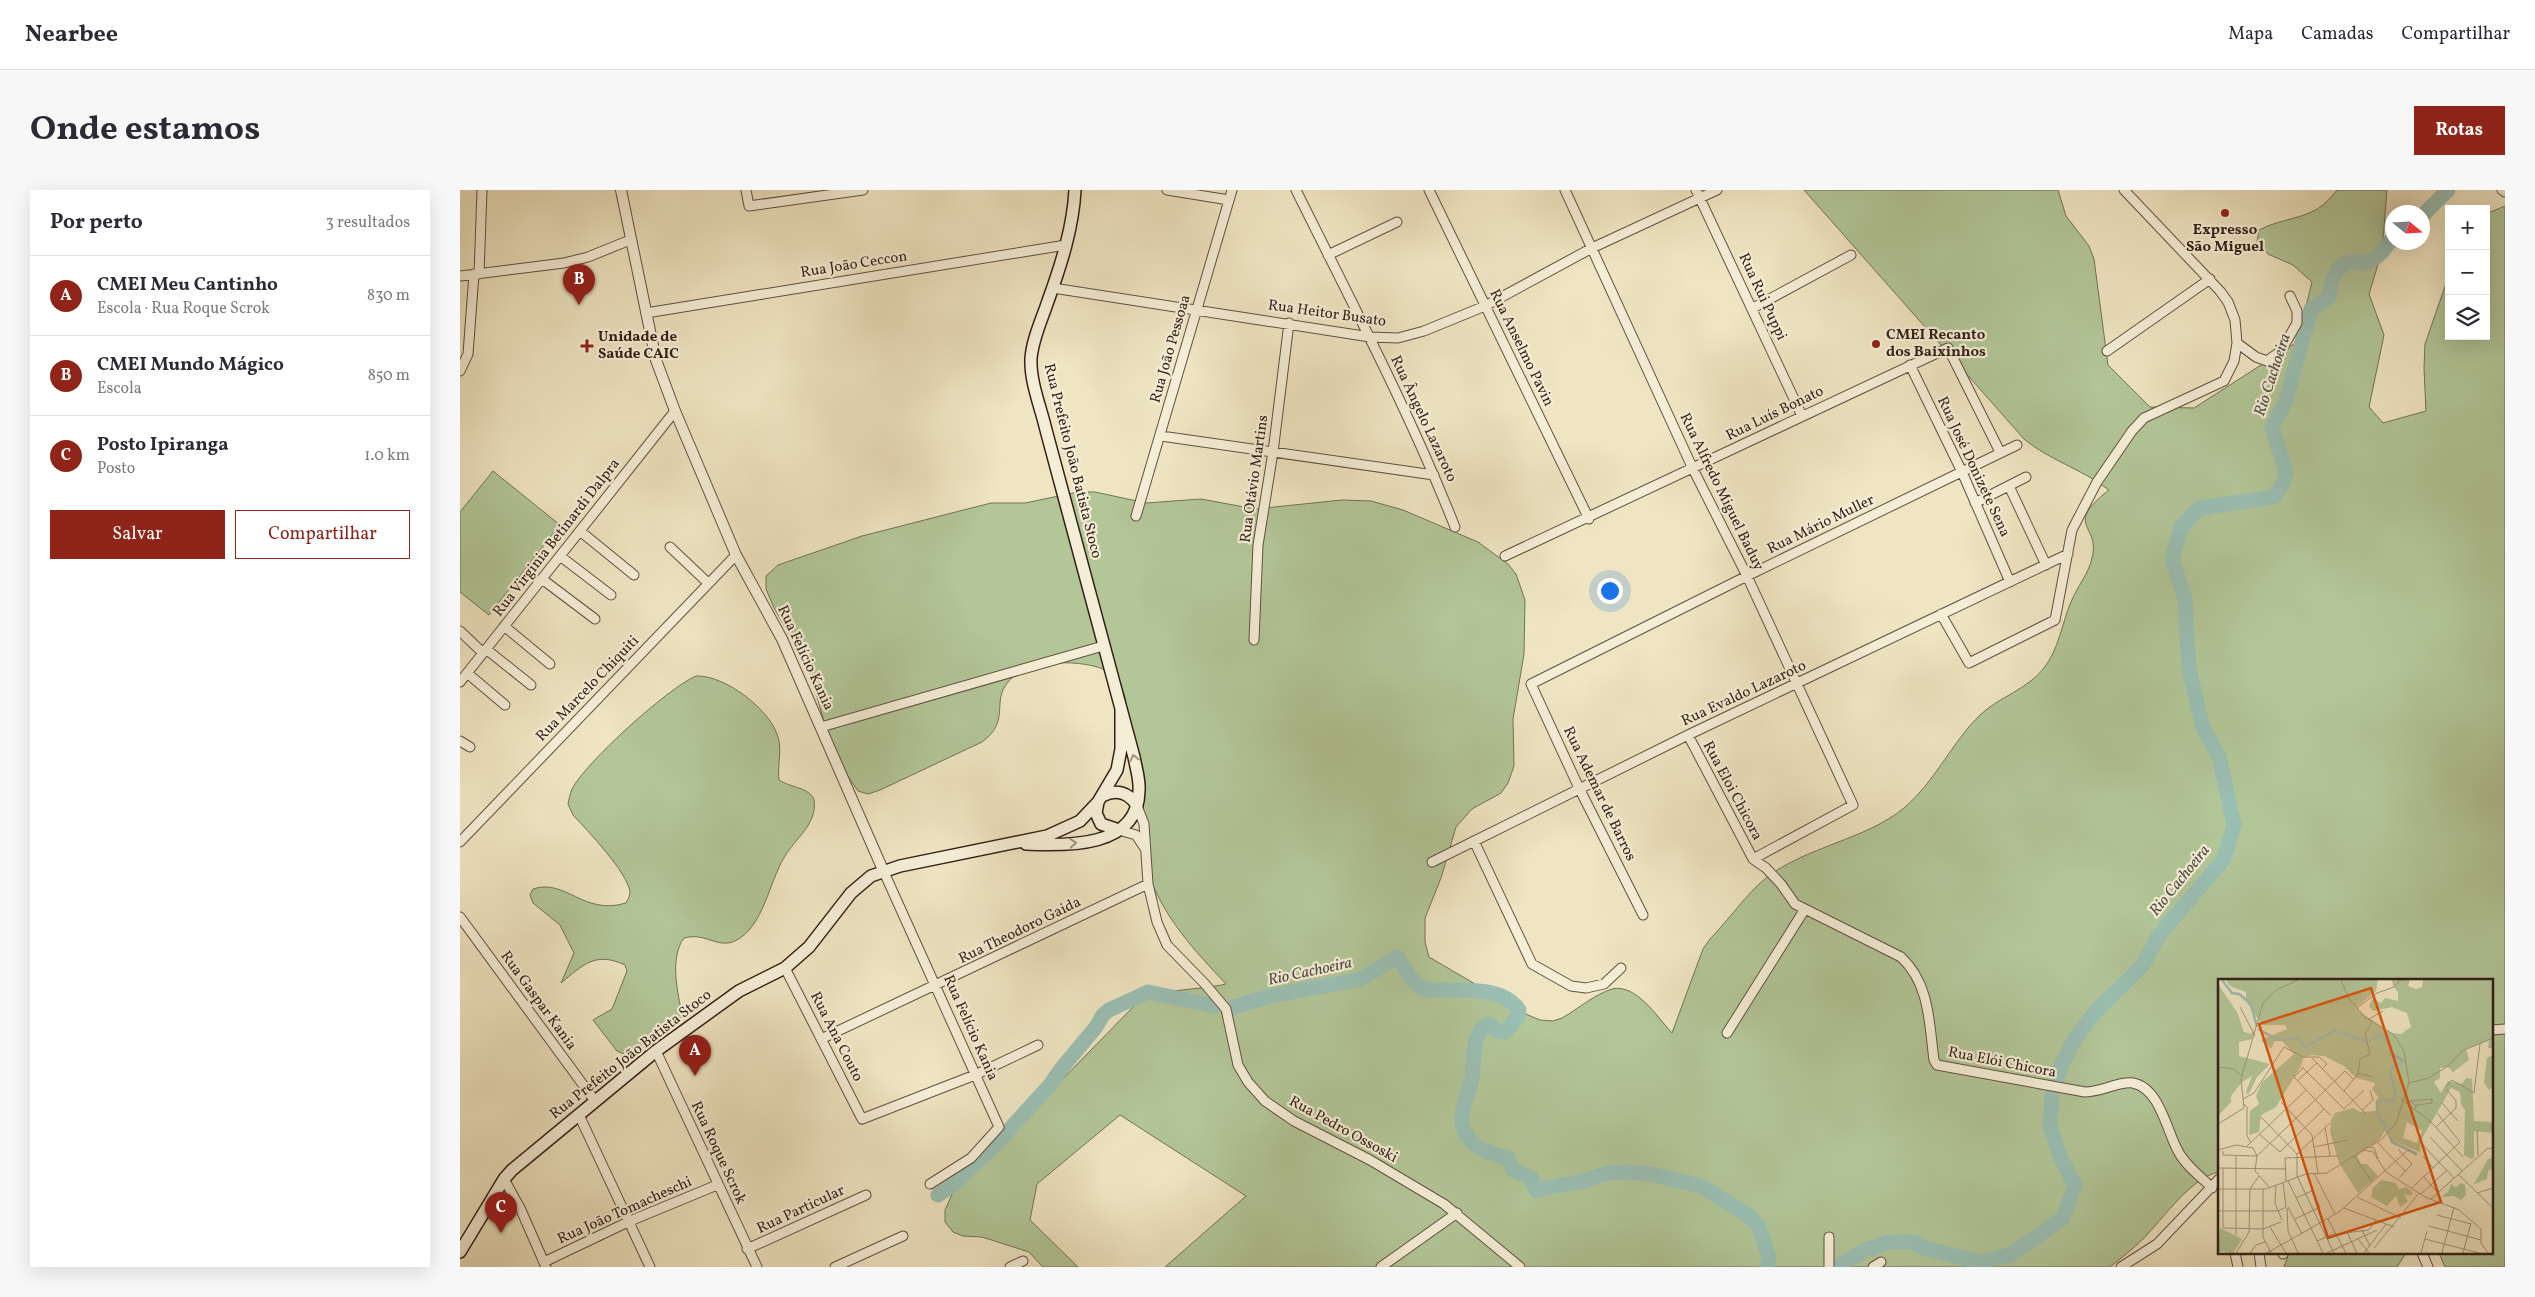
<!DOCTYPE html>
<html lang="pt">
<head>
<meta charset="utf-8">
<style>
	body { margin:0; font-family:Vollkorn,serif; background:#f7f7f7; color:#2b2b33 }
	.controls { position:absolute; right:15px; top:15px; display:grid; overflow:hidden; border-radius:0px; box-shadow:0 5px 20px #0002 }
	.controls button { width:45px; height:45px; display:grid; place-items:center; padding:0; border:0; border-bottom:1px solid #e1e1e2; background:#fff; color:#2b2b33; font:25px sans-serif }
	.compass { position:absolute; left:1925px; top:15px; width:45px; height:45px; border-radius:50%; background:#fff; box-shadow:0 5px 20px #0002; rotate:108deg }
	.you { position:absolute; left:1149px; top:400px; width:18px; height:18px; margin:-12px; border:4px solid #fff; border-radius:50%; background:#1a73e8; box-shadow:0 0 0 8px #1a73e833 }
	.badge { display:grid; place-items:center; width:32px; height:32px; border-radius:50%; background:#8f2418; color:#fff; font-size:16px; font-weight:700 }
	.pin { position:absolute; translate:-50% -41px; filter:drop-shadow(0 1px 2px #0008) }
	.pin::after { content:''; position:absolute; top:26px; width:18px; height:15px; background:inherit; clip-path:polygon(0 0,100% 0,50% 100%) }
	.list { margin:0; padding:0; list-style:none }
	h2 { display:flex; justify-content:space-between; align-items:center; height:65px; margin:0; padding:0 20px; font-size:21px }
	h2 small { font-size:16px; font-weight:400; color:#7c7c81 }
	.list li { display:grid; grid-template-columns:32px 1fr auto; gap:15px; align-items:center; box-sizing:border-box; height:80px; padding:0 20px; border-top:1px solid #e1e1e2 }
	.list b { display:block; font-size:19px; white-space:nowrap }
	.list p { margin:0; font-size:16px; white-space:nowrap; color:#7c7c81 }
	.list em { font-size:16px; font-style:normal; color:#7c7c81 }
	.actions { display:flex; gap:10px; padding:15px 20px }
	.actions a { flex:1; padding:11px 0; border:1px solid #8f2418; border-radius:0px; text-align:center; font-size:18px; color:#8f2418 }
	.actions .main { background:#8f2418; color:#fff }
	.icon { flex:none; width:28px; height:28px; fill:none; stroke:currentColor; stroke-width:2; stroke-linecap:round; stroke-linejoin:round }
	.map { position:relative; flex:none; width:2045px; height:1077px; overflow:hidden; border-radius:0px }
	header { display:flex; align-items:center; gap:30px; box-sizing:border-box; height:70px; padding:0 25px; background:#fff; border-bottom:1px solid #e1e1e2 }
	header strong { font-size:24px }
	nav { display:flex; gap:28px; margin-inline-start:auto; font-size:18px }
	.intro { display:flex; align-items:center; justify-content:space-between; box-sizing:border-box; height:120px; padding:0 30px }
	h1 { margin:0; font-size:35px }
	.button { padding:12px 22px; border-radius:0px; background:#8f2418; color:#fff; font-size:18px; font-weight:700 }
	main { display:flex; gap:30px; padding:0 30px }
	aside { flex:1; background:#fff; border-radius:0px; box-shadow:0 5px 20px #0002 }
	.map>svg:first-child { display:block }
	.green { fill:#b2c698; stroke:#727257 }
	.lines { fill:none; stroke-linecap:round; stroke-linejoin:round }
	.river { stroke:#9abfb3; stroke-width:15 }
	.minor-casing { stroke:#615041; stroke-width:11 }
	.tertiary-casing { stroke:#615041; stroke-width:12 }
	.secondary-casing { stroke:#321f16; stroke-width:14 }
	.minor { stroke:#f5eed7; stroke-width:9 }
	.tertiary { stroke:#f5eed7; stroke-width:10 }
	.secondary { stroke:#f5eed7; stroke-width:11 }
	.oneway { stroke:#9d9180 }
	.poi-dot { fill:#8f2418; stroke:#f5eed7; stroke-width:2 }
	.labels { text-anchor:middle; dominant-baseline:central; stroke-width:4.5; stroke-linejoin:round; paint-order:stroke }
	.poi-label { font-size:15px; font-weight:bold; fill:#321f16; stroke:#f5eed7; text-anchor:start }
	.street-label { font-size:15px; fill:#321f16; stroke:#f5eed7 }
	.water-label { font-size:16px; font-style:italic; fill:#514f45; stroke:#f5eed7 }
	.inset-river { fill:none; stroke:#9abfb3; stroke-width:2.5 }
	.inset-road { fill:none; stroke:#a3967d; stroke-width:1 }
	.view { fill:#df560c; fill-opacity:0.15; stroke:#df560c; stroke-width:2.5 }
	.inset-edge { fill:none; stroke:#321f16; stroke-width:2.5 }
</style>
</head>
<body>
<header>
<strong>Nearbee</strong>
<nav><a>Mapa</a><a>Camadas</a><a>Compartilhar</a></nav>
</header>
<div class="intro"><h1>Onde estamos</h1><a class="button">Rotas</a></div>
<main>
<aside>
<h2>Por perto<small>3 resultados</small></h2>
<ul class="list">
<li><span class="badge">A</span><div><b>CMEI Meu Cantinho</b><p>Escola · Rua Roque Scrok</p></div><em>830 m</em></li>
<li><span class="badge">B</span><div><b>CMEI Mundo Mágico</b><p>Escola</p></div><em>850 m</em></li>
<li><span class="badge">C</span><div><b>Posto Ipiranga</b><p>Posto</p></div><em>1.0 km</em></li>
</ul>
<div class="actions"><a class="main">Salvar</a><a>Compartilhar</a></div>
</aside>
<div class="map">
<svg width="2045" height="1077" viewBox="0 0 2045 1077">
	<rect width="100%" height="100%" fill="#efe5c2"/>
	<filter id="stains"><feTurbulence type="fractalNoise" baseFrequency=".004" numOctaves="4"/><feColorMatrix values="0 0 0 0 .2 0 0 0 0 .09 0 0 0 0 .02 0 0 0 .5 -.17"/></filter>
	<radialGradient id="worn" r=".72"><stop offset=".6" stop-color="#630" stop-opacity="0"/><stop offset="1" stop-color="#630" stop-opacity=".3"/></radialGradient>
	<path class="green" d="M1344,0H1598L1606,26L1629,56L1634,69L1648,175L1690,217L1734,218L1837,152L1852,92L1833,75L1808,64L1797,52L1799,40C1819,29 1846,29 1863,15C1868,11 1873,5 1877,0H1927L1922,61L1909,104L1924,145L1909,217L1923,233L1966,221L1964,178L1965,154L1989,85V146H2026V24L2045,16V1077H1985L1979,1063H2031V791H1759V982C1731,987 1703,1029 1683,1049C1673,1059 1661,1068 1650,1077H705L786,1006L660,925L577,994L570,1030L618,1077H583L569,1062L522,1047L503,1046L493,1042L485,1032V1020L494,1000L676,814C703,797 736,801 766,794C734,760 704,728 688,683L665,507C662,498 658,487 649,482C625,468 566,469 548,492C531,512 551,531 522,552L420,600L408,604L398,601L387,585L365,535L348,476L314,418L306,399V386L318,375L402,346L531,313H565L618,302H635L686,313L741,309L795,319L882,310L911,311L943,320L1018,352L1048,374L1056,384L1065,410L1064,464L1053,529L1054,576L1048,593L1041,603L1012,619L996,637L981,688L965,728V752L969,767L1068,825L1080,830L1093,831L1102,828C1118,819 1135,804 1152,799C1176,793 1198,828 1212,843L1243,759L1250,749C1268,731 1287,703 1306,688C1345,657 1405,650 1444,618C1475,592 1492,552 1520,525C1539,507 1568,499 1584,478C1599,459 1602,433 1611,412C1617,397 1629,383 1632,368C1641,334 1602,337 1649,300C1622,279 1589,270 1564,249Z
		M33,281L100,335L29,425L0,402V322Z
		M236,486C264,485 307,517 317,544C323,558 317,575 319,590C329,597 351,598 354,610C358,633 335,649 325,666C309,691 304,737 275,751C257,759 246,742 224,748C210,767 217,798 221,820L226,824L218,830L207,844L187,854L176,864L168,866L157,861L133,830L152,819L167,781L165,775C135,761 123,775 101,793L114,763L100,735L73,713L70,705L73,699C106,688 123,726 166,713C168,709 170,706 170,702C168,683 127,640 113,625L108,614C109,609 110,604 112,599C126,572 208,498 236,486Z
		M1829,1063H1946L1937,1077H1824Z"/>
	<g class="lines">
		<path class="river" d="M1962,26L1988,0
			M773,817L811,806L901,789L937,767C948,780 950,795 968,800C994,801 1042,794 1059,820L1058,827L1045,842L1038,841L1028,834C1010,845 1015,870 1012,888C1009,906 995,926 1006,944C1016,961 1030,963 1048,968L1053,980L1071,988L1076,1000L1123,991L1148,983L1167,982L1190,984L1241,996L1288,1025L1298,1035L1309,1067L1307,1077
			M1596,892L1602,874L1616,847L1637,820L1683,775L1699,745L1764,669L1774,635L1759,566L1743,538L1729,479L1725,409L1712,369L1721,337L1739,318L1814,307L1823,293L1826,282L1812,238L1826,210L1851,119L1869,107C1870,95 1875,74 1890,72C1897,71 1903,75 1910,71C1919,67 1926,57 1932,49
			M478,1005L494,994L538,952L589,896L601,879L636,837L643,825L649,820L688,802L755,816
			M1380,1077L1382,1073L1408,1059L1430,1052H1454L1464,1058L1519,1072L1550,1065L1603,1028L1615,995L1600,967L1590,936L1592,906"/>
		<defs>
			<path id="minor" d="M286,0L289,16L403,0
				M707,0L769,10
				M836,0C891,111 949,221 995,337
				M969,0L1129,329
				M1105,0L1233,279L1287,386L1393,615L1293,669
				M1236,0L1342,226
				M2042,0L2045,2
				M868,65L937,32
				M19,84L22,0
				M0,86L104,73L128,67L170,50
				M593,98L910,147L938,148L964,141L1025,116L1132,58L1257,0
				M1293,118L1391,65
				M186,123L606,55
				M1777,153L1796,167L1807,171L1821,161L1837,133V121L1830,106
				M1647,161L1750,89
				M1450,175L1502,282L1550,392
				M0,181L8,164L14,84
				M701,246L974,285
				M1549,296L1586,375
				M1515,313L1566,287
				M676,326L772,0
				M120,341L174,385
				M210,357L248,393
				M100,366L151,405
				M1045,366L1488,158L1540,262
				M82,389L135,429
				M1481,424L1509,473L1595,430L1612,340L1637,292L1672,241L1684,228L1764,191L1774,171L1777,153L1775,130L1768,112L1760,101L1664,0
				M44,436L90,474
				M0,441L23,463
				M794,450L798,355L813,262L829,133
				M26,459L71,495
				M7,483L45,515
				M0,492L215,221
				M361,537L643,456
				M1228,545L1293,669L1306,678L1321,694L1335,714L1441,767C1470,794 1469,833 1474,870L1477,875L1625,902C1643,902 1658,891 1673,893C1700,898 1707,942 1718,961C1725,975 1740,986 1752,998
				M0,551L10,557
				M677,616L684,634L688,694L697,732L707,755L745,794L766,819L778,875L788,892L805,911L834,931L910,970L984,1014L1060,1077
				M659,640L676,645L684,657
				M1014,651L1072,774L1111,796L1126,798L1144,794L1161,778
				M0,652L276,365
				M972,672L1228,545L1608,364
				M423,680L539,937L511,968L470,994
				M1183,725L1119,598L1071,494L1287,386L1557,255
				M0,727L135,911
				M325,778L402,929L515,885L578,855
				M2031,840L2045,839
				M1267,843L1345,719
				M361,849L688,694
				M196,861L297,1077
				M119,925L190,1077
				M44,989L61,1020L86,1077
				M287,1059L406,1005
				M1775,1063L1778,1077
				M1799,1063L1801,1077
				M1823,1063V1064
				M1962,1063L1968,1077
				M84,1072L170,1031L257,995
				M375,1077L443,1046
				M550,1077L563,1071
				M921,1077L997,1023
				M1369,1077V1047
				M1413,1077L1421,1072
				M1661,1077L1697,1054L1759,989"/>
			<path id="tertiary" d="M161,0L196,170L215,221L276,365L322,449L423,680"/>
			<path id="secondary" d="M642,606C656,599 669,602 677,616
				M638,612L636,623L641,634L659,640
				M566,654C607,656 678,658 679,601C680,590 676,578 674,567L586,240C581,218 570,192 571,169C572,150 582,129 588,111C601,75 613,38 615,0
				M0,1062L44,989L52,980L196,861L279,801L325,778L349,757L391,703L411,686L440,676L587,646L620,631L638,612L657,580L661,559V520"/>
		</defs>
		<use href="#minor" class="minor-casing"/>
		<use href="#tertiary" class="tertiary-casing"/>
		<use href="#secondary" class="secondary-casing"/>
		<use href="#minor" class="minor"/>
		<use href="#tertiary" class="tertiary"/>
		<use href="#secondary" class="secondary"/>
	</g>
	<defs><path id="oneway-chevron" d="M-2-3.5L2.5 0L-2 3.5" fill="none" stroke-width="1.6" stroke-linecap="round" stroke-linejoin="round" transform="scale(1.25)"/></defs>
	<g class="oneway">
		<use href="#oneway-chevron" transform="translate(674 568) rotate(-102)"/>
		<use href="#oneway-chevron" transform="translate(613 653) rotate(-4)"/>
	</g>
	<g class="poi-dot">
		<circle cx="1765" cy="23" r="5"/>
		<circle cx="1416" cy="154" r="5"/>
		<path d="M124.5 148.5h5v5h5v5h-5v5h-5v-5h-5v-5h5z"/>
	</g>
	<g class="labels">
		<g class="poi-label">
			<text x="1765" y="40" text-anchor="middle">Expresso<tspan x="1765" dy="17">São Miguel</tspan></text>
			<text x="1426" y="145">CMEI Recanto<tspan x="1426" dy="17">dos Baixinhos</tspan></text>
			<text x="138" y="147">Unidade de<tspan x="138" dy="17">Saúde CAIC</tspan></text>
		</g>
		<g class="street-label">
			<text transform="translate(394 75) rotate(-9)">Rua João Ceccon</text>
			<text transform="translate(1302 107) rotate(65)">Rua Rui Puppi</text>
			<text transform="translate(867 124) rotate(8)">Rua Heitor Busato</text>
			<text transform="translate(1061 158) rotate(64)">Rua Anselmo Pavin</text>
			<text transform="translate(711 159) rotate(-74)">Rua João Pessoaa</text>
			<text transform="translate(1315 224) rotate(-26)">Rua Luís Bonato</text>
			<text transform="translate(963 229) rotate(65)">Rua Ângelo Lazaroto</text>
			<text transform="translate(612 271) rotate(76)">Rua Prefeito João Batista Stoco</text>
			<text transform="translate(1513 277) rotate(65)">Rua José Donizete Sena</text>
			<text transform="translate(795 289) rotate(-82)">Rua Otávio Martins</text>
			<text transform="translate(1261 302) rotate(64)">Rua Alfredo Miguel Baduy</text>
			<text transform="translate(1361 335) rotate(-26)">Rua Mário Muller</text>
			<text transform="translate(97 348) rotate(-52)">Rua Virginia Betinardi Dalpra</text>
			<text transform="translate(345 468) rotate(65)">Rua Felício Kania</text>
			<text transform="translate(128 499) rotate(-46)">Rua Marcelo Chiquiti</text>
			<text transform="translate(1284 504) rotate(-25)">Rua Evaldo Lazaroto</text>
			<text transform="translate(1272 601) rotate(62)">Rua Eloi Chicora</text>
			<text transform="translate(1139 604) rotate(64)">Rua Ademar de Barros</text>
			<text transform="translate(560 741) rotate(-26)">Rua Theodoro Gaida</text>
			<text transform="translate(78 811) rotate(54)">Rua Gaspar Kania</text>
			<text transform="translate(510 838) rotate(66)">Rua Felício Kania</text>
			<text transform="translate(376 847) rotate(63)">Rua Ana Couto</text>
			<text transform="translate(171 865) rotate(-38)">Rua Prefeito João Batista Stoco</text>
			<text transform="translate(1542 873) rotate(11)">Rua Elói Chicora</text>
			<text transform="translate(883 940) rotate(29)">Rua Pedro Ossoski</text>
			<text transform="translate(258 963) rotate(65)">Rua Roque Scrok</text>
			<text transform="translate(341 1020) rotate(-25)">Rua Particular</text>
			<text transform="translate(165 1021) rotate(-24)">Rua João Tomacheschi</text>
		</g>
		<g class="water-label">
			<text transform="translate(1813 185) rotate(-72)">Rio Cachoeira</text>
			<text transform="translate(1720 691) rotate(-51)">Rio Cachoeira</text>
			<text transform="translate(850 782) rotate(-12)">Rio Cachoeira</text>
		</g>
	</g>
	<g transform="translate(1758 789)">
		<rect width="275" height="275" fill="#efe5c2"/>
		<path d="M8,1H160L158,12L140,27L141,32L173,54L183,55L193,48L189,34L174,28L155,32L151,27L155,19L163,24L167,19L180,22V13L175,7L174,1H192L190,7L198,10L204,8L205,1H275V69H270L271,61L248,70L251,81L235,93L230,88L222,89V99L216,103L223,114L230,102L244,105L248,99L254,100L256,142L275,143V154L256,152V178L254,180L246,176L247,131L243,125L242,113L233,109L202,163V173L173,161L167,152L161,161L139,177L143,185H149L160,197L140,214L121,184L112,153L113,141L117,134L135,129L143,133L158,132L160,118L154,110L157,104L138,99L126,87L106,77L93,76L85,79L83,87L58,128L43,136L41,153L31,156L32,132L41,125L38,117L44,103L76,75L64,62H57L53,70L43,61L69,50L67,46H44L28,22V13L12,7ZM189,143L204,152L199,164L185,159ZM0,5L19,33L26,53L33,55L36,49L34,60L21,63V77L52,85L39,98L30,116L28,113L34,97L24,103L13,117V123L0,137ZM275,76V108L271,111L266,104L269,79ZM275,179V189L270,192L269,200L256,205L270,180ZM163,201L178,204L181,210L188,208L195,213L193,217L186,215L190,222L182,228L178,217L169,227L153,218L155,209ZM243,204L247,206L248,216L243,221L236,217L223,218L230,213L233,205L238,208ZM2,249L24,260L15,274L0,272Z" fill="#b2c698" fill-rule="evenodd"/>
		<path class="inset-river" d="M4,1L14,14L21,15L33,25L39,48M40,50L60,61L81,59L87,68L116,52L149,62M151,62L163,56L171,64L173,76L183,80V85L174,88L172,95L178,113L176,121L159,122V135L169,150M170,153L174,163L199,175"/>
		<path class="inset-road" d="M123,1L131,20L148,39L175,55L186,72L191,104L178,144L163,161L152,167M22,28L37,57M140,28L159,14L176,8L183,1M151,40L165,32M174,74L187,83M94,79L148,135M0,88L15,90L24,97M84,88L126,130L146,111M85,89L76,98L113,137M140,94L155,98M79,102L99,84M191,104L211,99L230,87L244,72L275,59M228,108L234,101L256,114M126,112L140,95L142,80L152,75L147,54L155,42M256,114L262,65M25,120L36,114L66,68L85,78H101L109,85L104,90M183,120L213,143L245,178M63,123L94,156L100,194M224,124L240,142M26,125L29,128V157L33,164M196,130L199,126L214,124V120L192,122L198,127M144,131L155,121L152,111M43,138L79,175V197L116,274M0,145L26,129L23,100L45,24L58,11L80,1M107,148L112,177M218,148L238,129V122L228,110M259,151L260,176M41,155L62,173L106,130M212,158L244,192M160,164L187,192M203,164L236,199M29,167L88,111M96,168L130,161M180,170L194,185L181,199M0,171L18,166L35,169L39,177L37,192L52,209M146,171L155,173L168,193L207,218L241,231L263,250V264L270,274M5,172V176L39,177M79,175L112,144M18,177V256M39,177L127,92L136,101M136,177L154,203M205,177L215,189M0,189L68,190M5,189V249L45,250L63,243M96,194L117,235M240,195L275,229M206,198L220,214M68,202L67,179L121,177M70,202L105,274M65,204L68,228M58,207L57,224L64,241M194,209L242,163L219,134M0,210H48L88,195L109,194L150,168L156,169L160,180M45,210V258L53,274M259,214L275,209M203,215L229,191M139,218L183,239M213,220L270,169L275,170M70,228L84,255M69,229L70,252L80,274M126,229L176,248M0,232H60L68,228M219,236L253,245M77,240L102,228L94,212L78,219M110,240L128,274M211,247L263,261M52,248L68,274M144,251L152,267M129,253L139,274M119,255L151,251L158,241M140,260L151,274M207,260L261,274M99,262L118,254M156,269L201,214M18,274L31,253L32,210L41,197M32,274L38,266L47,263M49,274L121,233L190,171L198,176M109,274L159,251M146,274L168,245M203,274L209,252M224,274L236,228M245,274L253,244"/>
		<path class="view" d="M153,9L223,223L110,259L41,45Z"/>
		<rect width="275" height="275" class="inset-edge"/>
	</g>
	<rect width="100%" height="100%" filter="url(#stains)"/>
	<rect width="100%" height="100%" fill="url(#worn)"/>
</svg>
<div class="controls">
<button>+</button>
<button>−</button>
<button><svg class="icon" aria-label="layers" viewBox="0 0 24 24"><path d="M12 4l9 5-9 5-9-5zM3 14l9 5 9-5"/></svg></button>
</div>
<svg class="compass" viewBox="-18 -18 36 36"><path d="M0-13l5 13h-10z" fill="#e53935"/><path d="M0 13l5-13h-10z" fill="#7c7c81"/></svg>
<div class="you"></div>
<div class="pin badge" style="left:235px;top:886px">A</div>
<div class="pin badge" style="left:119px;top:115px">B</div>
<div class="pin badge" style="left:41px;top:1043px">C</div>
</div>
</main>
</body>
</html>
